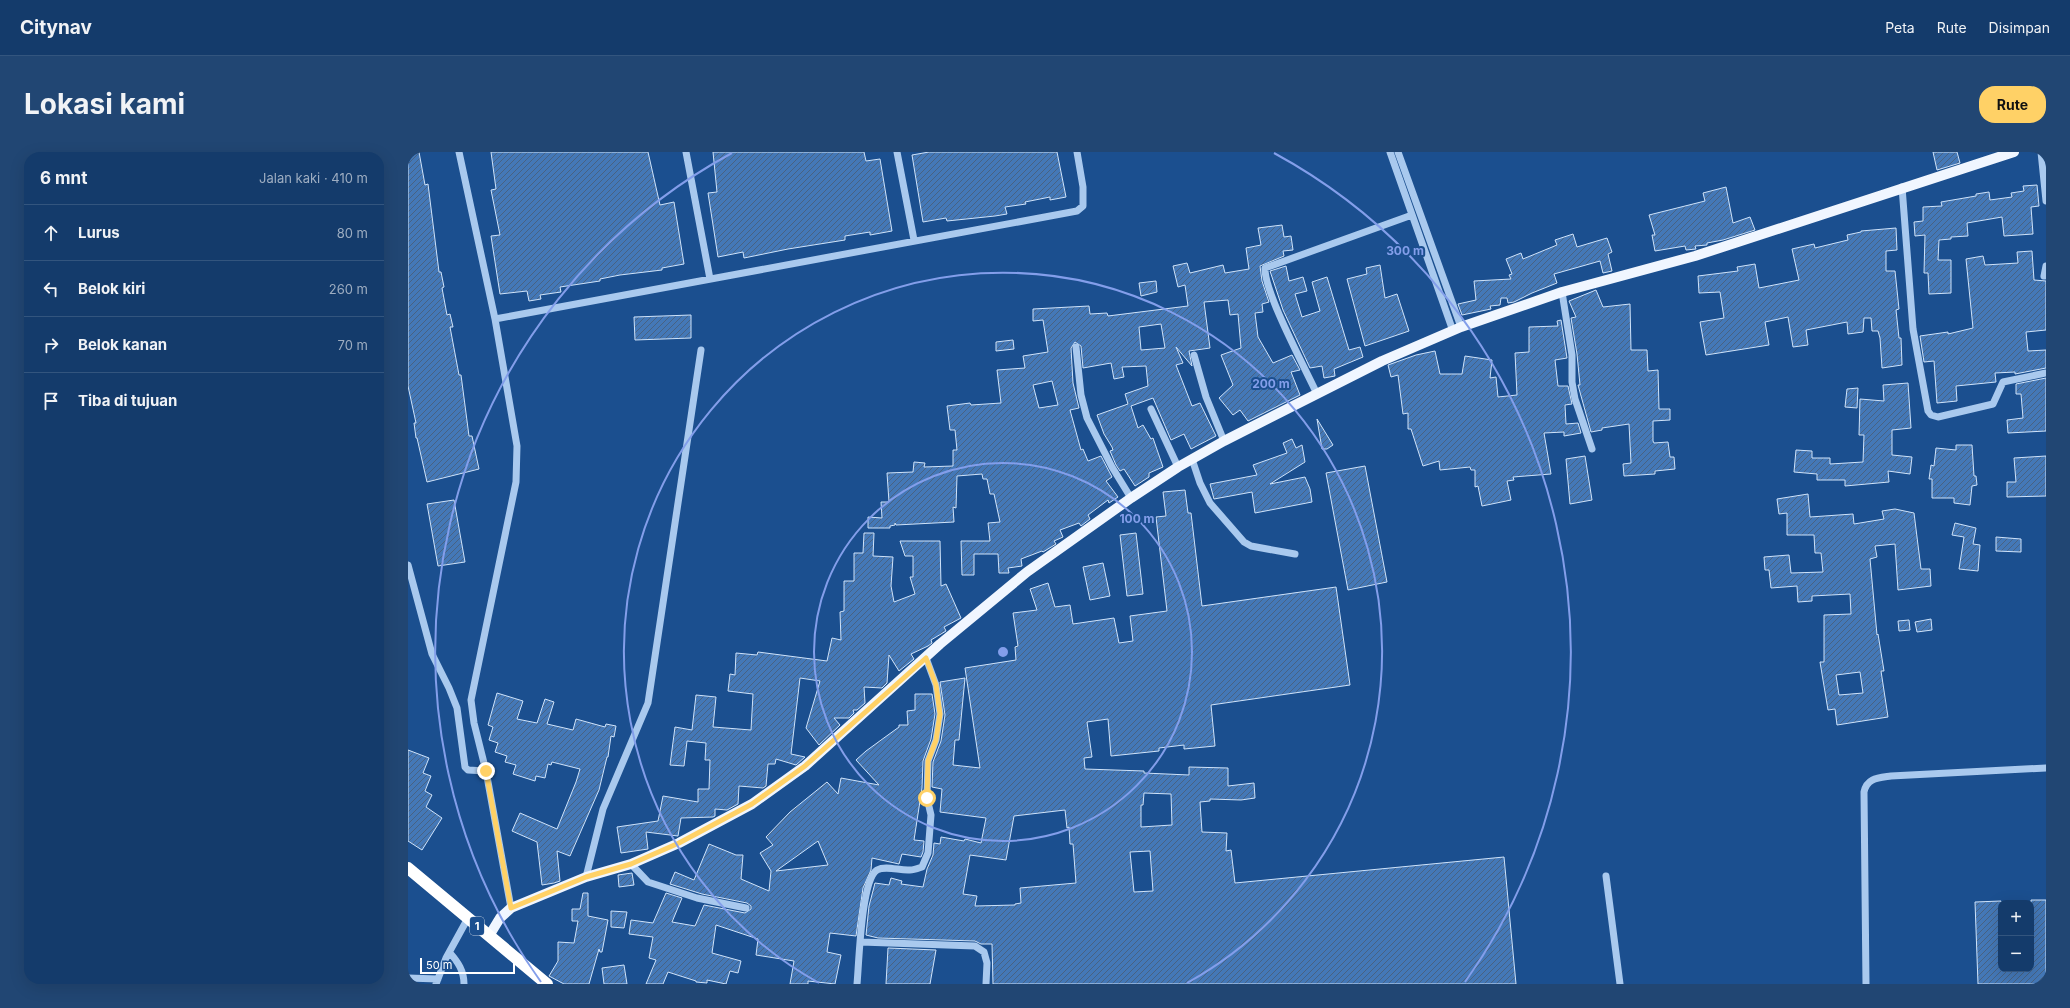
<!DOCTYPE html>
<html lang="id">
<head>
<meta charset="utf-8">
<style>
	body { margin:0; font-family:Inter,sans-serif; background:#214673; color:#f1f3f6 }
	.controls { position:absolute; right:12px; bottom:12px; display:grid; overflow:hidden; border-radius:8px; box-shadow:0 4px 16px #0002 }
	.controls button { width:36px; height:36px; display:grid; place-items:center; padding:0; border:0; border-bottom:1px solid #33557e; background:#143b6b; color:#f1f3f6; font:20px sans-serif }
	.scale { position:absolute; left:12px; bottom:10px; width:95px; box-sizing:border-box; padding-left:4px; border:2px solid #fff; border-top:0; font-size:11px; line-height:14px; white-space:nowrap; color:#fff; -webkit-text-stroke:3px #1b4f8f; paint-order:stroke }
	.stop { position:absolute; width:12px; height:12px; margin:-9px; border:3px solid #ffd166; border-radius:50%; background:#fff }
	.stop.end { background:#ffd166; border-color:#fff; box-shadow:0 1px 4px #0008 }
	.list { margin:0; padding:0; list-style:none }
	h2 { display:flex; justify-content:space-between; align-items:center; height:52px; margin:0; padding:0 16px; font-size:17px }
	h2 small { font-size:13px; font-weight:400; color:#9dadc1 }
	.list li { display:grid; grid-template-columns:26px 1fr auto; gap:12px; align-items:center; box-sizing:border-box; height:56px; padding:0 16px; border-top:1px solid #33557e }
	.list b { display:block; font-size:15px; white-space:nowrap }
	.list em { font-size:13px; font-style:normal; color:#9dadc1 }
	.icon { flex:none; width:22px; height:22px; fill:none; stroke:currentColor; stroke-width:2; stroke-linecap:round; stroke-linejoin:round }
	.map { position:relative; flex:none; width:1638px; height:832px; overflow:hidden; border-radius:16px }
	header { display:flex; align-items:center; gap:24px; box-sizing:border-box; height:56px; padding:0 20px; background:#143b6b; border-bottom:1px solid #33557e }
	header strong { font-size:19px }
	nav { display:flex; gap:22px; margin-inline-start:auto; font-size:14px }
	.intro { display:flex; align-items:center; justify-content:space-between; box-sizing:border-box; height:96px; padding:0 24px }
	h1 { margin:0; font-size:28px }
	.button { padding:10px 18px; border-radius:16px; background:#ffd166; color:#111; font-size:14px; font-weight:700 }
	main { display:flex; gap:24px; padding:0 24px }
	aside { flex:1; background:#143b6b; border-radius:16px; box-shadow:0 4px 16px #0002 }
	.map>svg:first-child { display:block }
	.building { fill:url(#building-hatch); stroke:#cfe3fa; fill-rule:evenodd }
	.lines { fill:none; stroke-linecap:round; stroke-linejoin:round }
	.minor { stroke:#a9c9ee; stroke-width:7 }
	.major { stroke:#f0f6ff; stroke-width:10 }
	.highway { stroke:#fff; stroke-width:12 }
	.route { stroke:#ffd166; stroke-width:5 }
	.ring { fill:none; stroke:#839eea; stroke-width:2 }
	.labels { text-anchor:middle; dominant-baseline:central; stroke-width:4; stroke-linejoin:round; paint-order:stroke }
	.shield { fill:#1b4f8f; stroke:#bbcadd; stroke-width:1 }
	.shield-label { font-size:11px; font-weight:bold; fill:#fff }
	.centre { fill:#839eea; stroke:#1b4f8f; stroke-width:2 }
	.ring-label { font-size:12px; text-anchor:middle; font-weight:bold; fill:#839eea; stroke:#1b4f8f; stroke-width:4; stroke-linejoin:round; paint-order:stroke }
</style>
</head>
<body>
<header>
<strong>Citynav</strong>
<nav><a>Peta</a><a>Rute</a><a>Disimpan</a></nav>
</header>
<div class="intro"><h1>Lokasi kami</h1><a class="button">Rute</a></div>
<main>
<aside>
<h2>6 mnt<small>Jalan kaki · 410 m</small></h2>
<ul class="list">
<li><svg class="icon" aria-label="ahead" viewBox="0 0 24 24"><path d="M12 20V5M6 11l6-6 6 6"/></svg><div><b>Lurus</b></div><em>80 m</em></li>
<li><svg class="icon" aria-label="left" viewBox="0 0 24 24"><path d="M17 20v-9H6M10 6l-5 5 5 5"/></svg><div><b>Belok kiri</b></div><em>260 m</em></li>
<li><svg class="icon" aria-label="right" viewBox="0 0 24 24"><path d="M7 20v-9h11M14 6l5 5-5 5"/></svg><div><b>Belok kanan</b></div><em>70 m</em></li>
<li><svg class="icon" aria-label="arrive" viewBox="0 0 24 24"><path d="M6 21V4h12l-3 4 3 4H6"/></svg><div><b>Tiba di tujuan</b></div></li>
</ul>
</aside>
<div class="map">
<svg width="1638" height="832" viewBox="0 0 1638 832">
	<defs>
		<pattern id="building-hatch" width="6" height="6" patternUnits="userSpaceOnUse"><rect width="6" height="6" fill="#4478b7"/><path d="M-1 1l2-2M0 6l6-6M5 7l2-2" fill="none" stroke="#486282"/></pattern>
	</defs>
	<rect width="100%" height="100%" fill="#1b4f8f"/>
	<path class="building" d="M0,0H11L17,33L20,32L31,120H33L36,135L34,136L39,163L42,162L45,175H42L51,223H53L61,284H64L71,317L19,330L9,286H8L6,271H8L0,234Z
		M83,0H240L252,53L266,50L276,112L254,116V118L212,123L192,127V129L152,135L153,140L132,143L133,147L121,149L119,139L92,142L83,84L92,83L83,38L88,37Z
		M305,0H456L458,9L472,7L484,79L462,83V80L437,84V88L380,97L336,106L335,100L310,105L300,41L309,40Z
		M521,0H649L658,45L642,48V45L617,50L618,52L597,55L599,62L587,64L539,69L538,66L515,70L504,3Z
		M1525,0H1549L1552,11L1529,18Z
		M1629,33L1631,54L1623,55L1625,82L1596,84L1594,65L1559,71L1560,84L1543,85V87L1531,88L1530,108H1543V141L1521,142L1520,121H1516L1517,83L1507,84L1506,70L1515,69V55L1534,54L1533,50L1568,44V42L1581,40L1582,48L1604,45L1603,41L1616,39L1615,34Z
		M1318,35L1325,71L1342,65L1347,78L1315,88L1299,91V93L1287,94L1288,97L1278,98L1277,94L1247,99L1244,83H1247L1241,63L1297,49L1295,41Z
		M874,73L876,85L883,84L885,98L875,99L876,104L852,114L854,129L861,150L854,152L855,160L847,161L850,185L865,211L884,203L892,218L883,220L892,243L840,269L832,258L825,263L811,246L825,233L813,203L833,196L830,162L822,163L820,148L796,150L802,196L781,199L784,214L768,195L775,211L768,213L784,254L792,251L808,284L783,297L776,282L763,288L745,246L723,254L730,276L735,273L743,287L745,286L755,315L741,321V325L727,334L716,317L712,319L708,313L702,299L705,298L704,295L696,282L689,263L720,252L717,242L740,234L738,214L714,215L716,225L706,227L703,211L675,216L673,194L667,190L663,196L665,231L671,256L662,258L673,298L675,297L680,309L693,304L704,325L698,329L710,345L701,351L700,348L680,363L682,367L673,374L671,371L652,378L655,385L646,389L648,392L635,400L634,399L613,407L614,414L600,416L601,421H591L590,402H566V423H554L553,389H582L580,371L592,370L586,342H582L579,327H575L574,322L549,324L548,356L545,355L546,370L488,373L487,371V373L482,374V376H460V365L474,366L473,350H481L479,321L505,320L506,310L517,311L516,315L545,314V298H549L547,278H542L539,254L562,251L563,253L593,251L589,218L617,216L615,204L640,200L635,168L625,169V157L681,154L682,162L699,161L700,164L780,154L777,133L770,135L765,114L779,111L782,121L815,113L817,121L841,117L838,96L853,93L850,76ZM753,172L757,196L733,198L731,175ZM644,229L650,253L631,256L625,233Z
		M1488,76L1489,98L1478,99V119H1487L1491,157L1488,158L1491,186H1493L1494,213L1474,216L1472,186L1470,179H1464L1463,166H1456L1455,180L1440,182L1439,170L1398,178L1400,193L1385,195L1380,165L1357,170L1361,193L1298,203L1292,170L1316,166L1312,140L1291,141L1290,124L1330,119L1329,115L1347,112L1351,136L1391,128L1384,97L1406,92L1407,96L1440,88L1439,83L1453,80V79Z
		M1165,82L1169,95L1199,86L1204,100L1200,102L1204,119L1195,121L1192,109L1146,122L1149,131L1124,141L1106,150L1100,151L1099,146H1093L1092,153L1082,154L1083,157L1054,163L1050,152L1068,148L1066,129L1103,127L1101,123L1104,122L1098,107L1113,101L1115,107L1149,93L1147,88Z
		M1624,99L1626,128L1638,129V178L1618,180L1620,199L1638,198V216L1607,222V220L1587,221L1588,230L1548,234L1549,249L1529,251L1526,209L1516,210L1512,184L1540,180V182L1565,176L1558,107L1575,104L1577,113L1610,111L1609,100Z
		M972,113L977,146L989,142L1001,179L957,194L939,127L959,122L958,116Z
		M878,114L881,129L895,125L899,139L887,142L894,165L912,159L904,130L919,125L941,198L952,195L955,205L926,217L927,224L916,226L914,214L902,216L875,158L862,119Z
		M748,129L749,140L733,144L731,131Z
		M1188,138L1195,155L1222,152L1223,198H1239L1240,219L1250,218L1251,257H1262V268L1245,269V289L1246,291L1260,290L1262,305H1266L1267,317L1247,319V322L1216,324L1215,312L1223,311L1221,272L1194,276V278L1183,280L1170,233H1172L1169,202L1163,166L1168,165L1161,149Z
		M283,163V186L227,188L226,165Z
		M1153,168L1159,206L1147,208L1150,234H1160L1164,252L1157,253L1158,272L1170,271L1173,281L1156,284V280L1136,281L1143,322L1105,325L1106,328L1099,329L1103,348L1074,354L1070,334L1067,335V318H1063L1062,315L1032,318L1031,309L1015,314L1003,277H1000V261L995,262L990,223L983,225L980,213L1008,203L1027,199L1032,222H1054L1057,204L1084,208L1082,226L1088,225L1090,245L1109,243L1107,201L1121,200V175L1150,174L1149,169Z
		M605,188L606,197L588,199V190Z
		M1638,226V279L1600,281L1599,268L1615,266L1613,242H1608V232Z
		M1500,231L1503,276L1484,278V303L1504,305L1502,322L1480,319L1481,330L1437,334V328H1409V322L1386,320L1388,298L1404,299V306H1422V312L1455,310L1456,283H1451L1452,247L1476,249L1475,233Z
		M1450,236L1449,256L1437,255L1439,237Z
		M909,267L925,293L919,297H914Z
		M884,287L888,296L894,293L897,310L862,332L897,325L902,337L904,350L847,361L844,340L806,347L802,332L849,323L845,313L879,301L875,291Z
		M1548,293H1564L1566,324H1568L1569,333L1564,334L1562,353L1546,351V346H1524V327H1521L1523,313L1526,314L1528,296L1548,298Z
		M1177,304L1184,348L1162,352L1158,307Z
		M1638,304V344L1599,345V330H1608L1606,306Z
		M957,314L979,430L940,438L918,321Z
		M777,338L780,361H783L794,454L928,435L942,533L803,553L807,594L776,597V593L751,596V599L703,604L700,567L679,570L684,605L676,606L677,617L736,619V621L781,623V615L820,616V634L846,631L847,646L833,648L802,647V649L792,650L794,680L819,681L818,699L823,698L827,731L1096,705L1108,832H585L584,792H573L567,789L470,786L458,783L461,754L467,731L481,733L483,726L494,729L493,732L515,735L519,717L525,703L526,691L532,692L533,685L556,689L557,687L573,691L578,666L532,660L534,637L524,635L525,610L533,589L537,563L532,530L557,526L551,588H547L545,613L572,616L557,516L608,508L607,495L610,494L605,461L629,458L622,437L640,431L647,455L662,453L665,472L706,466L711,491L725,489L722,464L759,459L748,365L758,364L755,340ZM736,641L763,642L764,673L733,675V653H735ZM657,658L659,676L661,675L662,692H665L668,731L612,736L613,751L607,752V753L567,754L569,744L555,742L562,703L598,708L606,664ZM742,699L745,739L726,740L722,700Z
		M1400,342L1402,365L1445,362L1446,372L1476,367L1474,359L1487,357L1506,361L1513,417H1522L1523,434L1490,438L1487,392L1467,394L1469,405L1462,407L1469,483L1470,482L1476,519H1473L1480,565L1429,573L1427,557L1420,558L1412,510H1416V463L1443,462L1442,442L1404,444V449L1390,450L1389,434L1363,436L1361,418H1357L1356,405L1381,403L1383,421L1415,420L1413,401H1407L1406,383H1379V361L1371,362L1369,347ZM1452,520L1455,541L1431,543L1428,523Z
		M46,348L57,410L30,414L19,352Z
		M1547,371L1568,376L1565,392L1572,393L1570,419L1551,417L1556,385L1544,383Z
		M456,381H466L465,404L485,405L483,434L486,450L507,442L502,425H505V404H497L492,389H532L533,434L538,432L553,466L536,475L538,479L523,488L524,491L520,494L503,502L506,507L491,519L481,503L479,531L474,536L456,535L457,551L449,558H445L446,561L441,566H426L432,573L411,593L398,576L412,529L392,526L383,602L397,605L388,613L368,607L367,612H360L358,634L355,636L331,634L330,652L319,658L307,657V664L305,665L273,666L270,684L238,680L240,697L213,701L209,675L250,669L255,644L290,650V637H301L302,608H297L298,591L279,589L276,614L262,613L267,575L284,578L288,543L308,545L305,575L343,578L345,542L320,539L322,522L327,523L328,501L349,503L350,500L419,509L424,486L433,488L432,460L436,459V429H446V401H455Z
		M728,381L735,442L719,444L712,383Z
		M1588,385L1613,387V400L1588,399Z
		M695,411L702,444L682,448L675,415Z
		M1523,467L1524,478L1509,480L1507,470Z
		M1501,468L1502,478L1491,479L1490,469Z
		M89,541L115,549L109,567L129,571L137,547L146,550L139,572L165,578L168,567L197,575L198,572L208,574L206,585L203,584L200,605H199L191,638L162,704L149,699L152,729L146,731L134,733L129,690L104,679L112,661L149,677L168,630L172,617L144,610L143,613L140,612L137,626L128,624L127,629L105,622L108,613L97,610L99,604L87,600L90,591L81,588L85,575L80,573Z
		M507,542H524L527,562L523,587L515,609L514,636L506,688L516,689L515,700L513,705L494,702L491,712L464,706L463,718L455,736L448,784L422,781L419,800L433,803L427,832L400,829V832H382L386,809L348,803L350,787L308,773L304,801L333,809L330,821L322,819L318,832L299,828V831L288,830V829L260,820L255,832H238L248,808L241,806L245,785L221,782L223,768L245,771L258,741L274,746L264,770L287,774L296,753L337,761L343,757V754L339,751L294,742L262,732L267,720L286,728L301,692L328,703H335L333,727L361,739L363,719L352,701L365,693L358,685L382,660L419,630L430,642L433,626L471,633L448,608L458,599L491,575V573H500L499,559L507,558ZM410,689L420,713L368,719Z
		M0,598L21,606L15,621L23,624L17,639L24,643L18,655L34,666L14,698L0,689Z
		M224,721L226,733L211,735L210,723Z
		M175,741H180V764L200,768L194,800H192L191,797L181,832H156L141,824L150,809V790L166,791L170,769H164V757H172Z
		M1623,748H1638V832H1570L1567,750L1593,749V817H1623Z
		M203,759L219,760L216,776L203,775Z
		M480,796L528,798L522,832H478Z
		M216,813L219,832H196L194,816Z"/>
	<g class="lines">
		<path class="minor" d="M51,0L87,167L669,59L675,54V35L669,0
			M278,0L302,127
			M489,0L506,88
			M982,0L1045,179
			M990,0L1053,175
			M1633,0L1638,49
			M1494,35L1505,177L1520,259L1523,263L1530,265L1585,252L1595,230L1638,221
			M1636,124L1638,114
			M1154,140L1164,203V230L1167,247L1184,297
			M87,167L109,294L108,330L63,548L66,571L78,619L103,756
			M668,195L673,243L679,266L704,315L723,346
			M786,203L798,245L816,289
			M909,242C897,216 856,140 857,116L1004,63
			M743,257L770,315
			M784,307L792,331L802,351L836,390L843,394L887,402
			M0,413L24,502L41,536L49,556L57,615L60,618L78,619
			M223,712L240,730L289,746L338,756
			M1198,724L1212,832
			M178,725L195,657L240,551L293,198
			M453,790L567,794L576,800L579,811L578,832
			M42,801C50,810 56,819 56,832
			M0,826L30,827
			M28,832L38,806L60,766
			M449,832C451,812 453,728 469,718C478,713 492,719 502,718C506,718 511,716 514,715L520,701L523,663L519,646L520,609L528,588L532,562L528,533L518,506
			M1458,832L1456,640C1459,626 1470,626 1483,624L1638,616"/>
		<path class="major" d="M81,784L92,766L103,756L178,725L223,712L271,691L344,652L397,614L532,492L619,420L723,346L770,315L816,289L974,209L1053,175L1154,140L1287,104L1606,0"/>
		<path class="highway" d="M0,716L139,832"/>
	</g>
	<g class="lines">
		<path class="route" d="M78,619L103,756L178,725L223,712L271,691L344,652L397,614L518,506L528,533L532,562L528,588L520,609L519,646"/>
	</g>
	<g class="ring">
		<circle cx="595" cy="500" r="189"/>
		<path d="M411 831A379 379 0 1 1 779 831"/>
		<path d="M133 830A568 568 0 0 1 324 1M866 1A568 568 0 0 1 1057 830"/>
	</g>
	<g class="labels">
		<rect class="shield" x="62" y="765" width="14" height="18" rx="3"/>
		<g class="shield-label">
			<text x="69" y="774">1</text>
		</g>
	</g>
	<circle cx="595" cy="500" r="6" class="centre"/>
	<g class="ring-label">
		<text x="997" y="103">300 m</text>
		<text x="863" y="236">200 m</text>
		<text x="729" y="371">100 m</text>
	</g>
</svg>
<div class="controls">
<button>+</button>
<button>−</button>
</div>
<div class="scale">50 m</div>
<div class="stop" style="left:519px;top:646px"></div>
<div class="stop end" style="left:78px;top:619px"></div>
</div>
</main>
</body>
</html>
